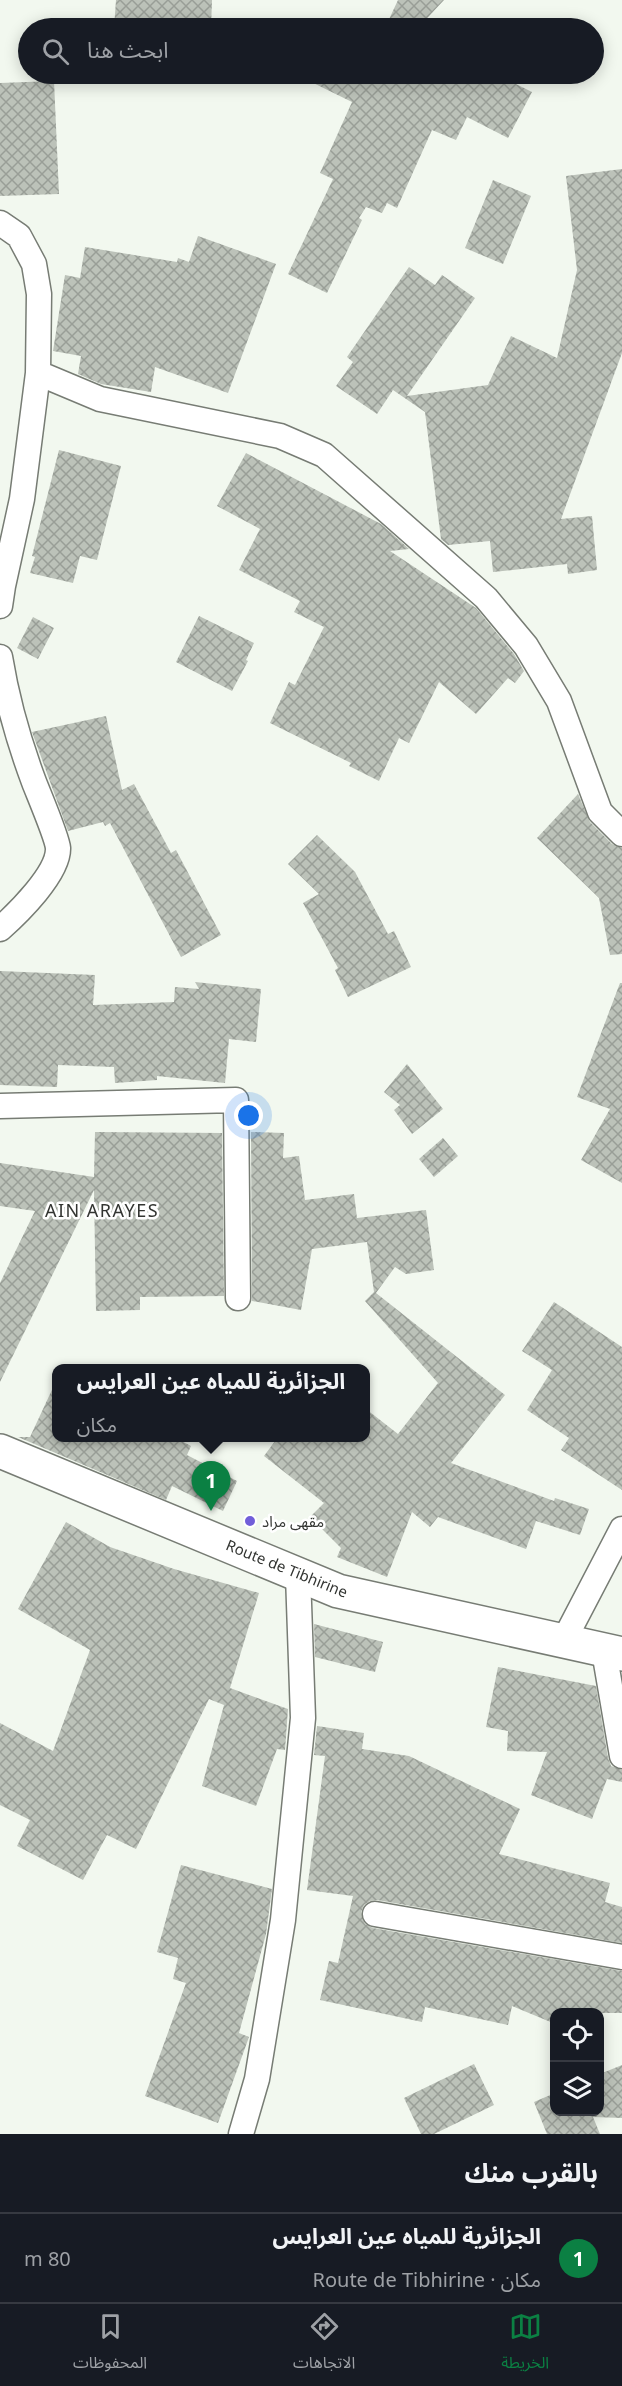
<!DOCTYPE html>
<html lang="ar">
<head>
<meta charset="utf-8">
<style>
	body { margin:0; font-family:"Noto Sans","Noto Sans Arabic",sans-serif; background:#20242c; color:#f1f3f6; direction:rtl }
	.controls { position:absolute; right:18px; bottom:18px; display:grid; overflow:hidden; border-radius:12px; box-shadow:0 3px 15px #0003 }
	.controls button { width:54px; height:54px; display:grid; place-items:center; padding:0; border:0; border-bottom:2px solid #363941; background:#171b24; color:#f1f3f6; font:30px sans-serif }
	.you { position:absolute; left:249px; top:1116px; width:21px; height:21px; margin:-15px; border:4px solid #fff; border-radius:50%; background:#1a73e8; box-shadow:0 0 0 9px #1a73e833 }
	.badge { display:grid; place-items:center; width:39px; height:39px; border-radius:50%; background:#0b8043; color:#fff; font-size:20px; font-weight:700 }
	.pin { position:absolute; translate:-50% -50px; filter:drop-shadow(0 2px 3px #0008) }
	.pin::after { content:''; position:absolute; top:32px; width:21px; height:18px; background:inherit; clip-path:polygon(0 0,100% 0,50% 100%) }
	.popup { position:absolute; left:52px; top:1364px; width:318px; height:78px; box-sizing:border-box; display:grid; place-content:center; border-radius:12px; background:#171b24; filter:drop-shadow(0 2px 4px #0005); font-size:20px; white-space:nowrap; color:#9ea1a6 }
	.popup b { font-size:22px; color:#f1f3f6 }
	.popup::after { content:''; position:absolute; left:50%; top:100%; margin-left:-12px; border:12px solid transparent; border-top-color:#171b24 }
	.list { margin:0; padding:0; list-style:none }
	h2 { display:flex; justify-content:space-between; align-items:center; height:78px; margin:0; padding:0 24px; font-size:26px }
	h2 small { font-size:20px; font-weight:400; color:#9ea1a6 }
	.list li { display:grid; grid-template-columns:39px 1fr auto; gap:18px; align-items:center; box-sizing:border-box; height:90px; padding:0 24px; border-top:2px solid #363941 }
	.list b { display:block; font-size:22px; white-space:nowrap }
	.list p { margin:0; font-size:20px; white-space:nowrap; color:#9ea1a6 }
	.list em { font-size:20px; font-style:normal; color:#9ea1a6 }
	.icon { flex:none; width:33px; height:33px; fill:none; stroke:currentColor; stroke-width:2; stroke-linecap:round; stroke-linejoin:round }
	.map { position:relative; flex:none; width:622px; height:2134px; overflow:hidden; direction:ltr }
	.search { position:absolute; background:#171b24; box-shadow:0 3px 15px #0003; left:18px; right:18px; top:18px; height:66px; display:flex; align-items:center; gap:15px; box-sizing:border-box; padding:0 21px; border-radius:33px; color:#9ea1a6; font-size:22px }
	.sheet { height:168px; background:#171b24 }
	nav { display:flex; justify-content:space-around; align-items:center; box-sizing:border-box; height:84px; border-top:2px solid #363941; background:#171b24; font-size:16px; color:#9ea1a6 }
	nav a { display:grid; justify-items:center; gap:3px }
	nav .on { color:#0b8043 }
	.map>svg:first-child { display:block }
	.building { fill:url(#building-cross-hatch) }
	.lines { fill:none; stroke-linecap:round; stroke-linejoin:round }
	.street-casing { stroke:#777c74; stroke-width:27 }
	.secondary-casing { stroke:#777c74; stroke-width:36 }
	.street { stroke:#fff; stroke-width:24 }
	.secondary { stroke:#fff; stroke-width:33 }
	.poi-dot { fill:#715ed9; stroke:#fff; stroke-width:2 }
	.labels { text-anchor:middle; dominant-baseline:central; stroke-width:5; stroke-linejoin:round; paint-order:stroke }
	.poi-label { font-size:15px; fill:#333532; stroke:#fff; text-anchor:start }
	.street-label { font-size:15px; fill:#333532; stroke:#fff }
	.quarter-label { font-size:18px; letter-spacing:1.5px; fill:#333532; stroke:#fff }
</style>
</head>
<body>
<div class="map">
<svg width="622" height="2134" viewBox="0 0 622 2134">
	<defs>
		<pattern id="building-cross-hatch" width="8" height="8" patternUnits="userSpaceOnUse" patternTransform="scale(1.5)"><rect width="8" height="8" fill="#bcc2b9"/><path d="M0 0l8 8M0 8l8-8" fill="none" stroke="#999e97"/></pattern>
	</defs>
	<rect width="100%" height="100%" fill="#f2f8ef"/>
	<path class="building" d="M116,0H212L211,28H114Z
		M398,0H444L418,28H385Z
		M295,74H496L532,92L508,138L467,117L456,140L432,130L397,208L387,203L382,213L366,207L359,218L362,220L327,293L288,274L333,179L320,173L352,102Z
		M54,81L59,194L0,196V83Z
		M622,169V353L561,519L592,516L597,570L568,574L567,564L493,572L490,541L448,545L441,539L425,412L393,390L377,414L336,386L353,362L347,357L409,267L435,285L442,275L475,298L407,396L488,385L511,336L557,358L577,270L566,176Z
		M493,180L531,196L503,264L465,248Z
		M198,236L276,264L228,393L155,367L151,392L101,384L78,374L81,356L53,351L65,275L80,278L85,247L177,262L178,258L189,262Z
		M59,450L121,466L97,560L80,556L73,583L30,573L35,557L32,556Z
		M246,453L381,524L409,549L390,551L476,608L514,654L524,671L515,683L508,678L476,714L439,682L409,743L399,738L379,781L349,766L351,763L270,723L289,682L295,685L324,627L294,612L300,601L239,570L260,529L217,506Z
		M199,616L254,643L246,660L248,661L232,691L176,662Z
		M33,617L54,628L38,659L17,648Z
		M106,716L122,790L134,784L171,853L176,850L221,935L181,957L110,823L105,826L103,822L68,831L32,732Z
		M578,794L590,822L612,844L622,848V954L610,955L599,898L537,838Z
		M317,835L355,872L388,934L394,931L411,967L348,997L335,970L338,968L303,903L319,894L288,864Z
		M0,971L95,975L93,1005L174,1002L175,987L199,989L195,982L261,989L256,1042L229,1039L225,1083L157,1076V1080L115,1083L114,1067L58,1065L57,1087L0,1085Z
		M620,983H622V1183L581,1160L610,1109L577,1097Z
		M407,1064L443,1109L412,1134L394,1110L400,1105L384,1092Z
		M95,1132L222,1133L224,1296L140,1297V1310L96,1311L94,1190L0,1382V1283L35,1211L0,1206V1163L94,1177Z
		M251,1132L284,1133L283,1158L299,1156L305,1200L354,1194L357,1218L426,1210L434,1270L406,1274L395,1267L376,1293L505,1395L451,1463L554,1501L555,1498L589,1509L580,1535L536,1521L526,1549L438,1517L430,1527L412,1512L387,1577L337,1557L341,1548L310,1517L324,1503L264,1456L278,1437H366V1409L398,1434L438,1383L365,1301L374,1292L367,1242L312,1249L301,1310L252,1301Z
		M443,1138L458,1156L434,1177L419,1159Z
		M554,1302L622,1347V1490L561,1450L569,1438L527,1410L552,1370L522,1351Z
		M57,1379V1437H174L191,1446L187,1455L237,1481L223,1511L172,1486L166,1500L18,1437H30Z
		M66,1522L110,1547L174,1569L259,1593L230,1688L288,1709L285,1750L277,1749L256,1806L202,1786L224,1705L209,1699L136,1849L107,1835L83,1880L17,1846L30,1820L0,1805V1723L53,1751L90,1650L18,1609Z
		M314,1624L383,1642L375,1672L315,1657Z
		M498,1667L596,1686L608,1758L611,1766L622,1770V1782L607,1779L592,1819L531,1795L547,1752L507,1751L508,1731L486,1727Z
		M317,1726L364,1733L362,1749L409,1756L520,1809L499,1854L610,1883L605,1902L622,1907V1943L377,1900L370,1901L364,1905L361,1912L365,1924L373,1928L622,1971V2013H555L553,2023L512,2006L508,2025L425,2007L422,2022L320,2000L329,1961L338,1963L353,1896L307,1890L325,1756L314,1755Z
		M181,1865L272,1889L266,1934L239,2033L249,2037L218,2123L145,2096L186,1983L173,1979L178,1958L157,1952Z
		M474,2064L494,2105L434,2134H421L404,2098Z
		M622,2065V2118L593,2117L600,2134H547L534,2102L555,2093V2112H600V2074Z"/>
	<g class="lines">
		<defs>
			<path id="street" d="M0,223L19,236L34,264L39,294L38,373L22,499L3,586L0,606
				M38,373L100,399L280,436L324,455L486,598L526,646L559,701L600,812L622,834
				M0,657C7,700 19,742 34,782C39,795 57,837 58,848C59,873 18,913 0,929
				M0,1106L236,1100L238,1298
				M563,1642L622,1529
				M604,1651L622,1756
				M375,1914L622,1957
				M241,2134L257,2079L283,1920L303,1718L298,1575"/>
			<path id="secondary" d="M0,1451L338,1591L622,1654"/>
		</defs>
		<use href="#street" class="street-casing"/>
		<use href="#secondary" class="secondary-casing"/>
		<use href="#street" class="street"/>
		<use href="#secondary" class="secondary"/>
	</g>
	<circle class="poi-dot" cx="250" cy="1521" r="6"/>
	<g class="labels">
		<g class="poi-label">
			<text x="262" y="1521">مقهى مراد</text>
		</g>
		<g class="street-label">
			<text transform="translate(287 1568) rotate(22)">Route de Tibhirine</text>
		</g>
		<g class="quarter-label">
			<text x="102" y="1210">AIN ARAYES</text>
		</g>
	</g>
</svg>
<div class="controls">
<button><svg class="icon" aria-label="locate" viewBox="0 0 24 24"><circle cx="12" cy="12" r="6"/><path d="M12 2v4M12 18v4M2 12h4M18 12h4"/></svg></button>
<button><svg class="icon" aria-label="layers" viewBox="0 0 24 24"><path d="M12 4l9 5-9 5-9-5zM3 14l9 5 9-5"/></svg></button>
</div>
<div class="you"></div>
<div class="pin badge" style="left:211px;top:1511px">1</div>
<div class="popup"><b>الجزائرية للمياه عين العرايس</b>مكان</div>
<div class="search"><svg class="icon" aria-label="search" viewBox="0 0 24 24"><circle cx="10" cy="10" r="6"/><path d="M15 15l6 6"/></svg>ابحث هنا</div>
</div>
<section class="sheet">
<h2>بالقرب منك<small></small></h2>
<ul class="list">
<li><span class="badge">1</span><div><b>الجزائرية للمياه عين العرايس</b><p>مكان · Route de Tibhirine</p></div><em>80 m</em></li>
</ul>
</section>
<nav>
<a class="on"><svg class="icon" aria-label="map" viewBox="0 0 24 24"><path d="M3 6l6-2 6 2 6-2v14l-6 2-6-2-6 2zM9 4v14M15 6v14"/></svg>الخريطة</a>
<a><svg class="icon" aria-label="directions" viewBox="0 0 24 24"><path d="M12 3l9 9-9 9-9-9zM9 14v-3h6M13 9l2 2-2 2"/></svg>الاتجاهات</a>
<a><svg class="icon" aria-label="saved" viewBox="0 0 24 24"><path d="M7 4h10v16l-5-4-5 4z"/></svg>المحفوظات</a>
</nav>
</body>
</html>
